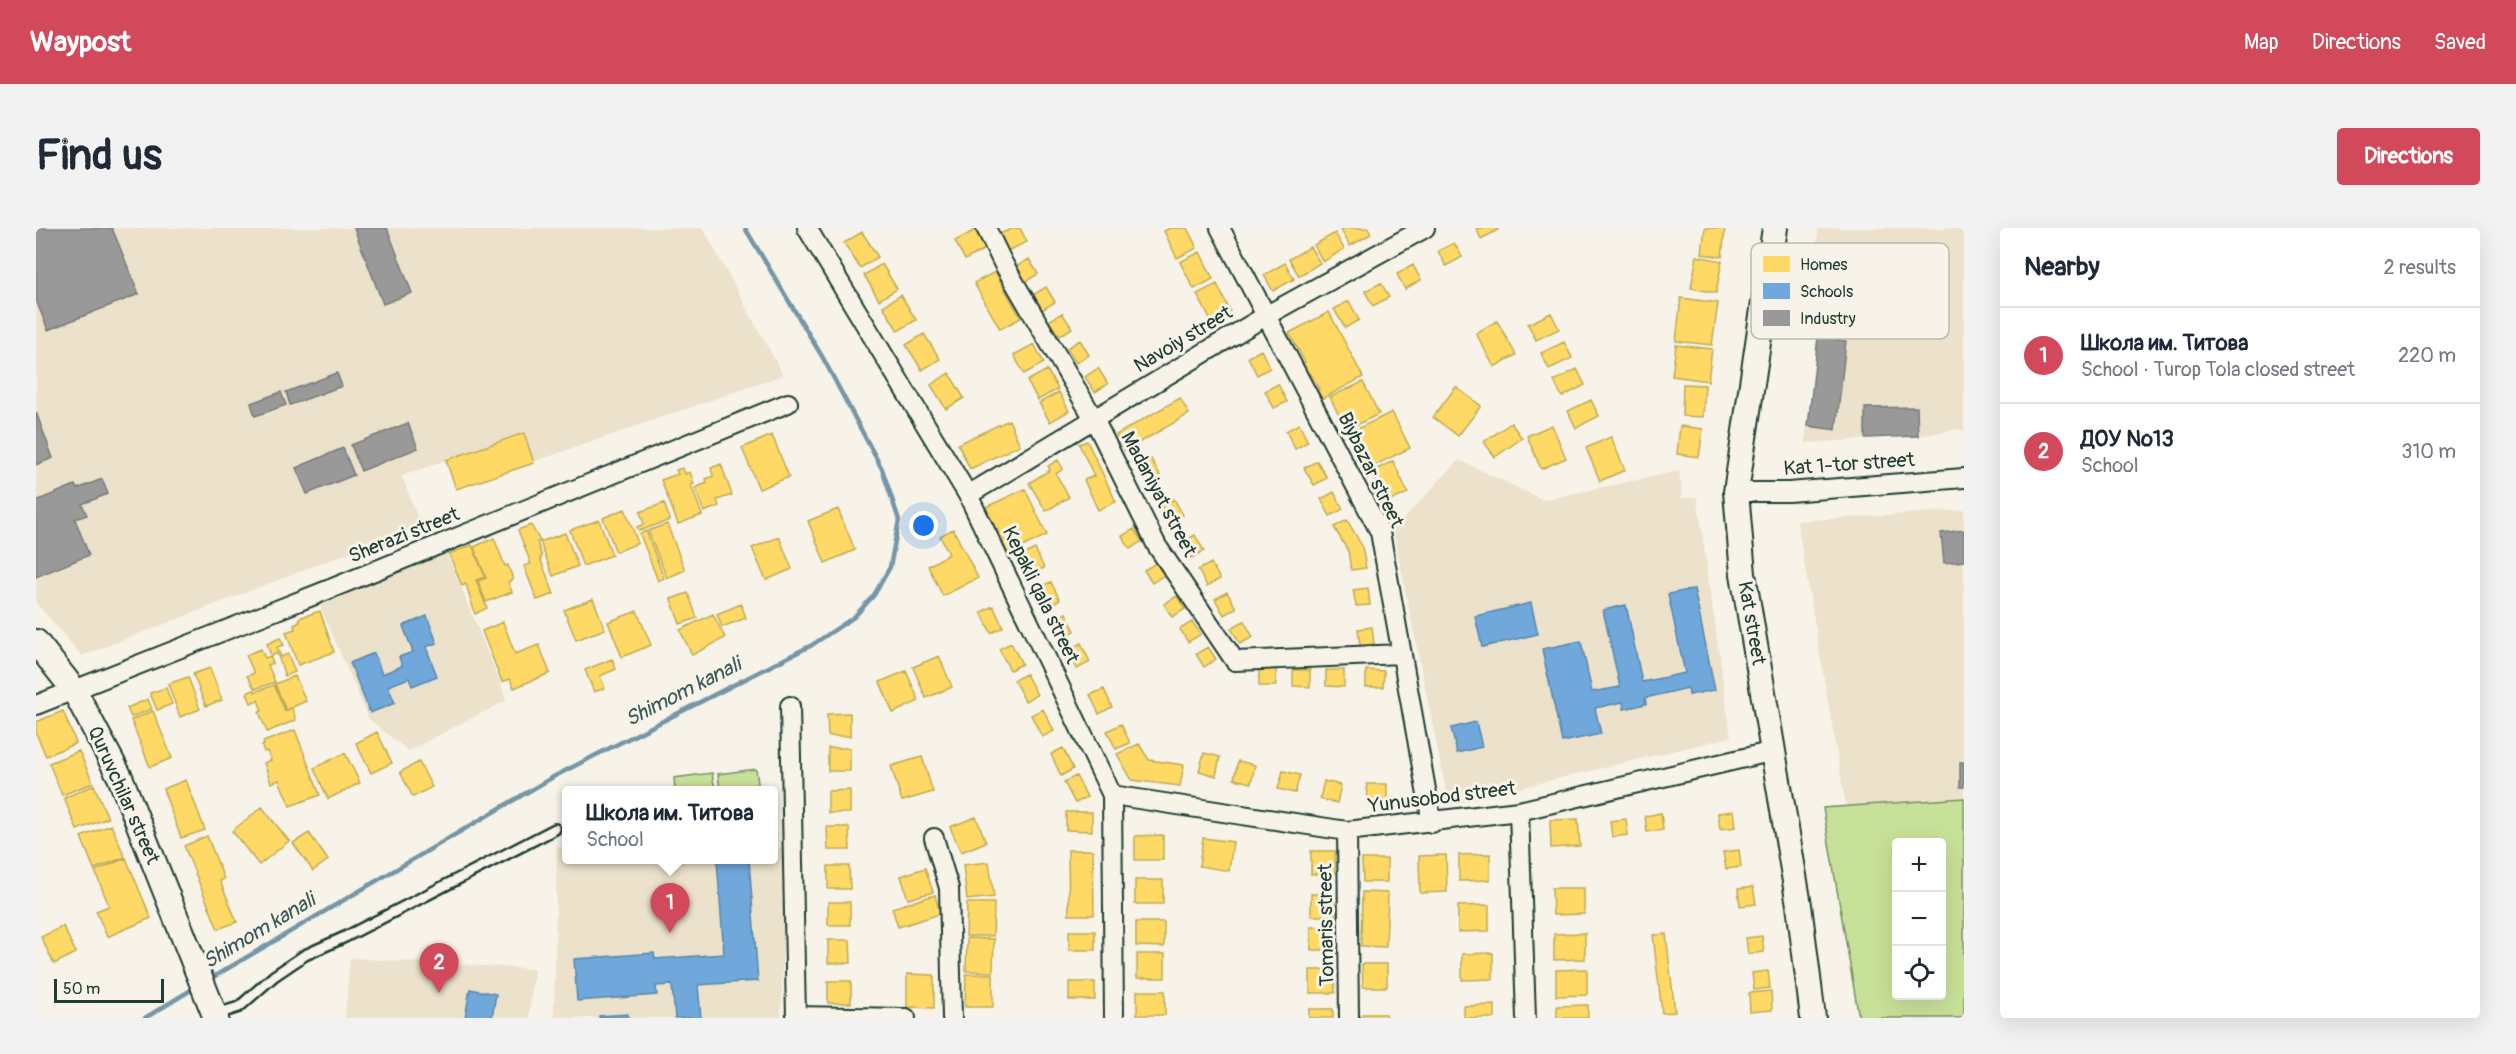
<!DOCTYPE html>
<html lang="en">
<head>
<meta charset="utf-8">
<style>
	body { margin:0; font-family:Pangolin,sans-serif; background:#f2f2f3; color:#1f2937 }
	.controls { position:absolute; right:18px; bottom:18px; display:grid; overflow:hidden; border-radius:6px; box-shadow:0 6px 24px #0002 }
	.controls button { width:54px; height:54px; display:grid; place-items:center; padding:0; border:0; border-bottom:2px solid #e0e1e3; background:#fff; color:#1f2937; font:30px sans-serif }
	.scale { position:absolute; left:18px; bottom:15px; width:110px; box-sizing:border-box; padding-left:6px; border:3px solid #1f3d34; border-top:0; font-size:16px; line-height:21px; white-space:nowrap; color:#1f3d34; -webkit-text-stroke:4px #f7f3e8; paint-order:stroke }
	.you { position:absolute; left:888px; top:298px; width:21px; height:21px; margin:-15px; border:4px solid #fff; border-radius:50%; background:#1a73e8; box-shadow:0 0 0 9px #1a73e833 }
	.badge { display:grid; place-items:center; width:39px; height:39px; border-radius:50%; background:#d1495b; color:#fff; font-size:20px; font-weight:700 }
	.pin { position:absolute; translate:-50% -50px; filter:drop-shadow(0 2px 3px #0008) }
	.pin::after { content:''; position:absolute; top:32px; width:21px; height:18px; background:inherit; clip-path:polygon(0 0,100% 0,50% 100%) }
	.popup { position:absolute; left:526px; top:558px; width:216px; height:78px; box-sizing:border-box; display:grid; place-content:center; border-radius:6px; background:#fff; filter:drop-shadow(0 2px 4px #0005); font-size:20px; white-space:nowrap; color:#747a83 }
	.popup b { font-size:22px; color:#1f2937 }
	.popup::after { content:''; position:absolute; left:50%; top:100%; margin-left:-12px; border:12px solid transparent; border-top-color:#fff }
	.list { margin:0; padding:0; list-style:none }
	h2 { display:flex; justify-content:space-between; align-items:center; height:78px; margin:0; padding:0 24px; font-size:26px }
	h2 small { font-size:20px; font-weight:400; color:#747a83 }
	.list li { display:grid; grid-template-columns:39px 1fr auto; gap:18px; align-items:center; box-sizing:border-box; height:96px; padding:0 24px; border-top:2px solid #e0e1e3 }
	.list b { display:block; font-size:22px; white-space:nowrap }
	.list p { margin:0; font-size:20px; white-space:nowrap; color:#747a83 }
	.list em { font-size:20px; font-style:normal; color:#747a83 }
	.icon { flex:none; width:33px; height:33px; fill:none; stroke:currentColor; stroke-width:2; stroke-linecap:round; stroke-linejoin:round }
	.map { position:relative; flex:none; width:1928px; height:790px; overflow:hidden; border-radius:6px }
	header { display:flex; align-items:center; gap:36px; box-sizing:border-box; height:84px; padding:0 30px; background:#d1495b; color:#fff }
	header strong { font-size:28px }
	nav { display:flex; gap:33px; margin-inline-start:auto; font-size:21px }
	.intro { display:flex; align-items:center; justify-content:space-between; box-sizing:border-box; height:144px; padding:0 36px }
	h1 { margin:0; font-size:42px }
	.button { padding:15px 27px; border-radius:6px; background:#d1495b; color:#fff; font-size:21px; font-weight:700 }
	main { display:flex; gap:36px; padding:0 36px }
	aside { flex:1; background:#fff; border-radius:6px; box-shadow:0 6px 24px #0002 }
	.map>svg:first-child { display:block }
	.built { fill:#ece1cb }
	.green { fill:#c8e198; stroke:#748f66; stroke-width:1.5; fill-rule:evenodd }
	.homes { fill:#ffd966; stroke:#bcaa57; stroke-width:1.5 }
	.schools { fill:#6fa8dc; stroke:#5788aa; stroke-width:1.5 }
	.industry { fill:#999; stroke:#747d7b; stroke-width:1.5 }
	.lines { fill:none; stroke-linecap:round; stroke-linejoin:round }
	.stream { stroke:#7496a8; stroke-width:4.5 }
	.lane-casing { stroke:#1f3d34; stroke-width:14 }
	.street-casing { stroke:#1f3d34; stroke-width:22 }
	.secondary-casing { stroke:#1f3d34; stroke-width:28 }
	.lane { stroke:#f7f3e8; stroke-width:9 }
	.street { stroke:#f7f3e8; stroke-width:18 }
	.secondary { stroke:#f7f3e8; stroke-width:24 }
	.labels { text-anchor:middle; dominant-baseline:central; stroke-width:6; stroke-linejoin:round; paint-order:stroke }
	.street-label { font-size:20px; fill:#1f3d34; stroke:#f7f3e8 }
	.water-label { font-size:21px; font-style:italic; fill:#3b5b5b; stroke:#f7f3e8 }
	.key { fill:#f7f3e8; stroke:#b6bcb2; stroke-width:1.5 }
	.key-label { font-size:16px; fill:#1f3d34 }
</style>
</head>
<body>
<header>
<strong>Waypost</strong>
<nav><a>Map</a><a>Directions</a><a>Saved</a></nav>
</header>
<div class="intro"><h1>Find us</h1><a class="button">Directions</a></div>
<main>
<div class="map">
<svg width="1928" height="790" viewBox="0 0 1928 790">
	<rect width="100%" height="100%" fill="#f7f3e8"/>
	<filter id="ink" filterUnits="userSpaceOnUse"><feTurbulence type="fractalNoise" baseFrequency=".0167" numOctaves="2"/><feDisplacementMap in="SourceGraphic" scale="12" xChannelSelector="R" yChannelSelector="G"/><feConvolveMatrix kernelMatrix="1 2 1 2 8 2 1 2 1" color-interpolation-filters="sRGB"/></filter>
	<g filter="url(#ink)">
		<path class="built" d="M0,0H667L747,147L420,261L410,232L366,248L384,297L46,428L0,375Z
			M1783,0H1928V203L1923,201L1882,208L1769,215L1784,86L1771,82Z
			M1423,232L1507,272L1643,243L1646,270L1661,269L1695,509L1413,577L1357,302Z
			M1928,282V570L1810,579L1761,293Z
			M410,323L471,472L372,523L333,491L284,378Z
			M521,619H530V632H738V620H750L745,790H518Z
			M314,730L498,741L493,790H309Z"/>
		<path class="green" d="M720,541L723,562H684L682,546Z
			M676,545L679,562H639L638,550Z
			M1928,570V790H1823L1787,580ZM1906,614V768H1860V614Z"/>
		<path class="homes" d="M978,0H984L991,14L971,23L964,6Z
			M1134,0H1151L1161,20L1141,30L1128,3Z
			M1308,0H1332L1335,6L1314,18L1305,2Z
			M1440,0H1461L1462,2L1445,11Z
			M1669,0H1689L1686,29L1666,26Z
			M939,2L949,21L929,32L919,13Z
			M826,4L842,29L824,40L808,15Z
			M1299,5L1308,21L1287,34L1278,17Z
			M1418,15L1426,29L1410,38L1402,23Z
			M1274,19L1284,35L1263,48L1253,31Z
			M1164,24L1177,51L1158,61L1144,34Z
			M1661,28L1686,33L1680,65L1655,60Z
			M993,31L1002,46L989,54L980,39Z
			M1249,35L1258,51L1237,63L1228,47Z
			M846,36L861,61L843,72L828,47Z
			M1377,37L1385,52L1369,61L1361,46Z
			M959,44L985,90L964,101L938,55Z
			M1345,55L1353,69L1337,78L1329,63Z
			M1181,56L1194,83L1175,93L1161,66Z
			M1010,59L1019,74L1006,82L997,67Z
			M865,67L880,92L862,103L847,78Z
			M1645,70L1682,75L1676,117L1640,113Z
			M1313,73L1323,92L1309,100L1298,81Z
			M1293,84L1327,149L1286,171L1281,162L1283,161L1275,146L1272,147L1266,135L1269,134L1253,105Z
			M1026,85L1036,100L1023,108L1013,93Z
			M1515,85L1523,101L1500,112L1492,96Z
			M1461,93L1480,127L1458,139L1440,105Z
			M888,106L904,131L886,142L870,117Z
			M1044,112L1053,127L1040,135L1031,120Z
			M1528,114L1536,130L1513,141L1505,125Z
			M998,116L1008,135L988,146L978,127Z
			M1640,117L1676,121L1672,153L1636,148Z
			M1225,122L1234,140L1221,147L1212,129Z
			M1062,140L1072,156L1059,164L1049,149Z
			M1541,141L1549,157L1526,169L1518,153Z
			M1011,142L1022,161L1002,172L991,153Z
			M913,145L928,170L910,181L895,157Z
			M1327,154L1343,186L1310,202L1294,169Z
			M1242,156L1251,174L1238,180L1229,163Z
			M1647,156L1669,157L1667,189L1646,188Z
			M1420,159L1445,178L1422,208L1397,189Z
			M1023,164L1033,183L1014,194L1003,175Z
			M1144,170L1153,186L1089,223L1080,207Z
			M1555,172L1563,188L1540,200L1532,183Z
			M1356,184L1374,220L1329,242L1311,206Z
			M973,192L984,217L934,241L922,216Z
			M1475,195L1486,210L1459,229L1448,214Z
			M1263,196L1272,214L1259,221L1250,203Z
			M1516,197L1530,230L1505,241L1491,208Z
			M1644,198L1667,201L1663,229L1641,226Z
			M488,205L498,235L420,261L410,232Z
			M736,207L753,249L723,261L706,220Z
			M1575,209L1589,242L1564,253L1550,220Z
			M1051,213L1080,274L1062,282L1048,252L1058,248L1043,216Z
			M1115,231L1124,247L1112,254L1103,238Z
			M1022,232L1027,241L1020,246L1033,269L1010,283L993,255L1014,242L1012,238Z
			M1281,233L1291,250L1278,257L1268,240Z
			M1357,233L1372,265L1350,275L1335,244Z
			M685,236L696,267L681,272L683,278L668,284L659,260L671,255L670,251L677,248L675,240Z
			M647,240L649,246L654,244L658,256L655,257L666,287L642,296L625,252L642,246L640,242Z
			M989,261L1011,307L970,327L965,316L968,315L961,301L958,302L950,279Z
			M1298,264L1307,281L1294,288L1285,271Z
			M1138,271L1147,287L1135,294L1125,278Z
			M628,275L634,292L603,303L601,299L608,296L604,284Z
			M589,281L602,315L580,324L567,290Z
			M802,281L819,322L789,335L772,293Z
			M563,292L576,327L547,338L534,302Z
			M1311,292L1326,318L1330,340L1315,342L1312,323L1298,299Z
			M631,296L649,342L631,350L612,303Z
			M495,297L504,313L501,314L506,329L504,330L518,366L501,372L488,338L495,336L482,302Z
			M917,301L942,350L907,368L892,338L913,326L904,308Z
			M1098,301L1106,313L1094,321L1086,308Z
			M610,303L628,350L622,353L604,306Z
			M529,305L542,338L517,348L504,314Z
			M1159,307L1168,323L1155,330L1146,314Z
			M743,309L756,341L730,352L716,320Z
			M458,310L469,338L472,337L477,351L472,354L476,364L450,374L442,353L450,350L438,319Z
			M436,317L449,349L440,352L451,380L439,386L430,356L426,358L413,326Z
			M999,321L1008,340L994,346L985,328Z
			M1120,335L1128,347L1116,355L1108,342Z
			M1175,335L1184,351L1171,358L1162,342Z
			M1015,354L1024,372L1010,379L1001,360Z
			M1332,360L1334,377L1320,378L1317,362Z
			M1191,364L1200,380L1188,387L1179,371Z
			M652,365L661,390L644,396L635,371Z
			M1141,368L1149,381L1136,389L1128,376Z
			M557,371L569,401L540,412L528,382Z
			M705,376L710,390L686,399L681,386Z
			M957,378L967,399L955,405L945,384Z
			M284,383L298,424L262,437L250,404L259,401L258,397L264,394L263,390Z
			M601,383L615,417L586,429L572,394Z
			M1030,385L1039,403L1026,410L1017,391Z
			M677,386L689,410L656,427L644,402Z
			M1208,393L1217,409L1204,416L1195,400Z
			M467,394L479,426L503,417L514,445L478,460L474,451L466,454L446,403Z
			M1156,394L1165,406L1152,414L1144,401Z
			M1336,399L1338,416L1324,418L1322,401Z
			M244,410L248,417L241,419L245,429L252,426L259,444L249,448L241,425L235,428L231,416Z
			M975,415L986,436L974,442L963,421Z
			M1045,415L1054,434L1041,441L1032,422Z
			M1172,419L1180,431L1168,439L1160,426Z
			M225,421L229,430L234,428L237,435L232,437L239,454L219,461L211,448L218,445L210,427Z
			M903,428L916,459L890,470L877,439Z
			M576,431L580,441L564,448L569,460L558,464L549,442Z
			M174,440L186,472L170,478L157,446Z
			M1223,441H1240V458H1223Z
			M1257,442H1274V459L1257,458Z
			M1290,442H1308V459L1290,458Z
			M1330,442L1348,443L1347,459H1330Z
			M870,443L883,473L857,485L844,454Z
			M990,446L1001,467L989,473L978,452Z
			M259,448L270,473L250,482L239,456Z
			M152,449L164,481L144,489L132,456Z
			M238,457L249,483L256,480L260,492L231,504L223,484L226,483L222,472L215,475L211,465L218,462L219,464Z
			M130,460L136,476L121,482L114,465Z
			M1068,461L1076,479L1063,486L1054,467Z
			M112,471L116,481L95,489L91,480Z
			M1007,481L1018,503L1006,509L995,487Z
			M27,483L40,515L10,528L0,505V494Z
			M117,483L136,530L114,539L95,492Z
			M814,485V508H792L791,486Z
			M1085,496L1094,515L1080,521L1071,503Z
			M259,502L284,567L254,578L243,552L235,555L228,535L235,532L231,523L228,524L226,518L228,517L227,514Z
			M341,504L356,535L335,545L320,515Z
			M1103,516L1113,532L1148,537L1144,558L1096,552L1081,526Z
			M792,520H814V543H792Z
			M1027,520L1037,541L1025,548L1015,526Z
			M43,523L57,555L26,567L13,535Z
			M309,525L324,555L292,571L278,540Z
			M1168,525L1184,529L1180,548L1163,543Z
			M886,529L897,564L866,573L855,538Z
			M1202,533L1219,537L1215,555L1198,551Z
			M383,534L396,559L377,569L364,544Z
			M1247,543L1264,547L1259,565L1242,561Z
			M1040,548L1051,569L1039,575L1028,554Z
			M150,552L169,602L145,610L127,561Z
			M1288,553L1305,557L1301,575L1284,571Z
			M1331,556H1351V573L1332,574Z
			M58,557L72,590L41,602L28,570Z
			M814,562V585H792V563Z
			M226,579L253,613L223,637L196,603Z
			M1698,583L1700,599L1684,601L1682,585Z
			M1030,584H1056V603L1030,602Z
			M1625,585L1627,602L1611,604L1609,588Z
			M940,589L950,614L925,624L914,599Z
			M1542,591L1544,618L1515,620L1514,592Z
			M1590,591L1592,607L1576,609L1574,593Z
			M75,597L89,629L58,641L45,609Z
			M791,599H813L814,622H792Z
			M273,605L292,632L277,643L257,615Z
			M1127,607V632H1099V608Z
			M171,608L188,651L184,653L201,694L182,701L148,618Z
			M1167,610L1197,614L1193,643L1163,638Z
			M1032,622H1057L1058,687H1033Z
			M1703,622L1705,639L1690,641L1687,624Z
			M1275,623H1299V646H1275Z
			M1454,626V652L1423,653V627Z
			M1410,627L1411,664L1384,665L1383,628Z
			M90,630L115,690L71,709L60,683L73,678L59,643Z
			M1326,631H1351V654H1327Z
			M953,634L958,669L931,672L927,637Z
			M792,638H813L814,661H792Z
			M889,640L897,664L872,671L865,648Z
			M1099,652H1127V676H1099Z
			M1717,659L1720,676L1704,678L1702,661Z
			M1516,660H1548V686L1517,687Z
			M1326,664L1352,665L1350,719L1325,718Z
			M1275,666H1299L1300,688H1275Z
			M899,667L904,686L862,699L856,680Z
			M792,674H814V697H792Z
			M931,675H958L957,708H930Z
			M1453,677V703L1422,704V678Z
			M1100,694H1128V719L1100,718Z
			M27,698L40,725L18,736L5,709Z
			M1275,699H1299V722H1275Z
			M1033,703H1059V722H1033Z
			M1549,705V731L1518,732V706Z
			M1630,706L1639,784L1626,785L1617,707Z
			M1726,708L1728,724L1712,726L1710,710Z
			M931,710L958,711L957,744L930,743Z
			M792,712H814L815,735H792Z
			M1457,725V751L1426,752V726Z
			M1101,726H1129V750H1101Z
			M1326,736H1351V759H1327Z
			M1551,741V767L1520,768V742Z
			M1274,742H1298L1299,765H1274Z
			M1732,743L1734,760L1718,762L1716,745Z
			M871,746L898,747V780L871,779Z
			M930,746H957V779H929Z
			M792,753H815V775H792Z
			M1033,754H1059V772H1033Z
			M1101,763H1129V787H1101Z
			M1735,763L1736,782L1714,784L1713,765Z
			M1459,777V790H1428V778Z
			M1552,777V790H1521V778Z
			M1273,781H1297V790H1273Z
			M1326,786H1350V790H1326Z"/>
		<path class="schools" d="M1658,361L1679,462L1653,467L1652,460L1609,470L1610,476L1588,481L1587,474L1559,480L1565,506L1526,514L1506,421L1545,413L1556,464L1584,459L1567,382L1590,377L1606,454L1649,445L1632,366Z
			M1495,375L1502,406L1446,419L1439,388Z
			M391,388L401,415L390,419L401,448L376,458L373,450L352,458L359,475L334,485L314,435L338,425L346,446L366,438L363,429L377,424L367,398Z
			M1440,494L1446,519L1421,525L1415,500Z
			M681,632H713L722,753L662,757L665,790H639L636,757L620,758L621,767L541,773L538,731L618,725L619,731L688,726Z
			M434,761L460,766L456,790H429Z
			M592,786V790H563V788Z"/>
		<path class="industry" d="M0,0H76L103,66L12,102L0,72Z
			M318,0H351L376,65L347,76Z
			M1782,109L1810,113L1800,202L1772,198Z
			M301,145L306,158L254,177L250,164Z
			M245,164L250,177L219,188L215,175Z
			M1881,179L1882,208L1829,210V180Z
			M0,184L17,230L0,237Z
			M372,195L382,220L325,243L315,217Z
			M307,220L318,247L271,266L260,240Z
			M66,251L72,266L46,276L51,287L39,291L53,327L0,349V273L39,257L41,261Z
			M1928,302V333L1908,335L1905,305Z
			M1924,534H1928V559H1924Z"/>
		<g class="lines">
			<path class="stream" d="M172,752L517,549L776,417L818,389L838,367L854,339L863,292L846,241L787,130L709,0
				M109,790L160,759"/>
			<defs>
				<path id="lane" d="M181,786L203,779L238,748L269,727L309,709L519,601"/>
				<path id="street" d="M771,0L932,267L1076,567L1078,790
					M950,0L967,35L1058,191L1121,318L1199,433L1366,426
					M1184,0L1344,304L1396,595
					M1700,264H1753L1928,250
					M932,267L1231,87L1389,0
					M0,477L289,363L752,175
					M754,478L760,790
					M1076,567L1311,603L1483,583L1738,523
					M1483,583L1490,790
					M1311,603L1313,790
					M898,610L913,660L916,790
					M760,788L870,790"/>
				<path id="secondary" d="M1739,0L1700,264L1707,346L1763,677L1777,790
					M0,414L38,462L84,549L180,790"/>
			</defs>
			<use href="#lane" class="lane-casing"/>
			<use href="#street" class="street-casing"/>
			<use href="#secondary" class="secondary-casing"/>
			<use href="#lane" class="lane"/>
			<use href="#street" class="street"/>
			<use href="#secondary" class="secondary"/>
		</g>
	</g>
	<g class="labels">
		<g class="street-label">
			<text transform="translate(1147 111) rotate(-31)">Navoiy street</text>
			<text transform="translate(1813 236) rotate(-4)">Kat 1-tor street</text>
			<text transform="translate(1335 242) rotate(64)">Biybazar street</text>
			<text transform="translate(1123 266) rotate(62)">Madaniyat street</text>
			<text transform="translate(368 307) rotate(-22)">Sherazi street</text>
			<text transform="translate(1005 367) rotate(64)">Kepakli qala street</text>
			<text transform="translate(1716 395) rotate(80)">Kat street</text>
			<text transform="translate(88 567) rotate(66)">Quruvchilar street</text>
			<text transform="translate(1406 569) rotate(-7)">Yunusobod street</text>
			<text transform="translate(1290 697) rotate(-91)">Tomaris street</text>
		</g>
		<g class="water-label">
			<text transform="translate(647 464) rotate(-27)">Shimom kanali</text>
			<text transform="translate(223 703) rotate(-31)">Shimom kanali</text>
		</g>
	</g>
	<rect x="1715" y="15" width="198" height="96" rx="9" class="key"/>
	<rect x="1727" y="28" width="27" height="16" fill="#ffd966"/>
	<rect x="1727" y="55" width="27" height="16" fill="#6fa8dc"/>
	<rect x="1727" y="82" width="27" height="16" fill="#999"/>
	<g class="key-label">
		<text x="1764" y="42">Homes</text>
		<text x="1764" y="69">Schools</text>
		<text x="1764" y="96">Industry</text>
	</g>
</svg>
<div class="controls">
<button>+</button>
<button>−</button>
<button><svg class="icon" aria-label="locate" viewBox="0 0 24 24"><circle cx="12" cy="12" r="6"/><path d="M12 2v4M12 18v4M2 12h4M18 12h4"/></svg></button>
</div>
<div class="scale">50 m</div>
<div class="you"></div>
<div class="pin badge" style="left:634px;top:705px">1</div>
<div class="popup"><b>Школа им. Титова</b>School</div>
<div class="pin badge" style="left:403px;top:765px">2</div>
</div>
<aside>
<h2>Nearby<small>2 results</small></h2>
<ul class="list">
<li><span class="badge">1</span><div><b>Школа им. Титова</b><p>School · Turop Tola closed street</p></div><em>220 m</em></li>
<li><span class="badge">2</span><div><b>ДОУ №13</b><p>School</p></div><em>310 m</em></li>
</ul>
</aside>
</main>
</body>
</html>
